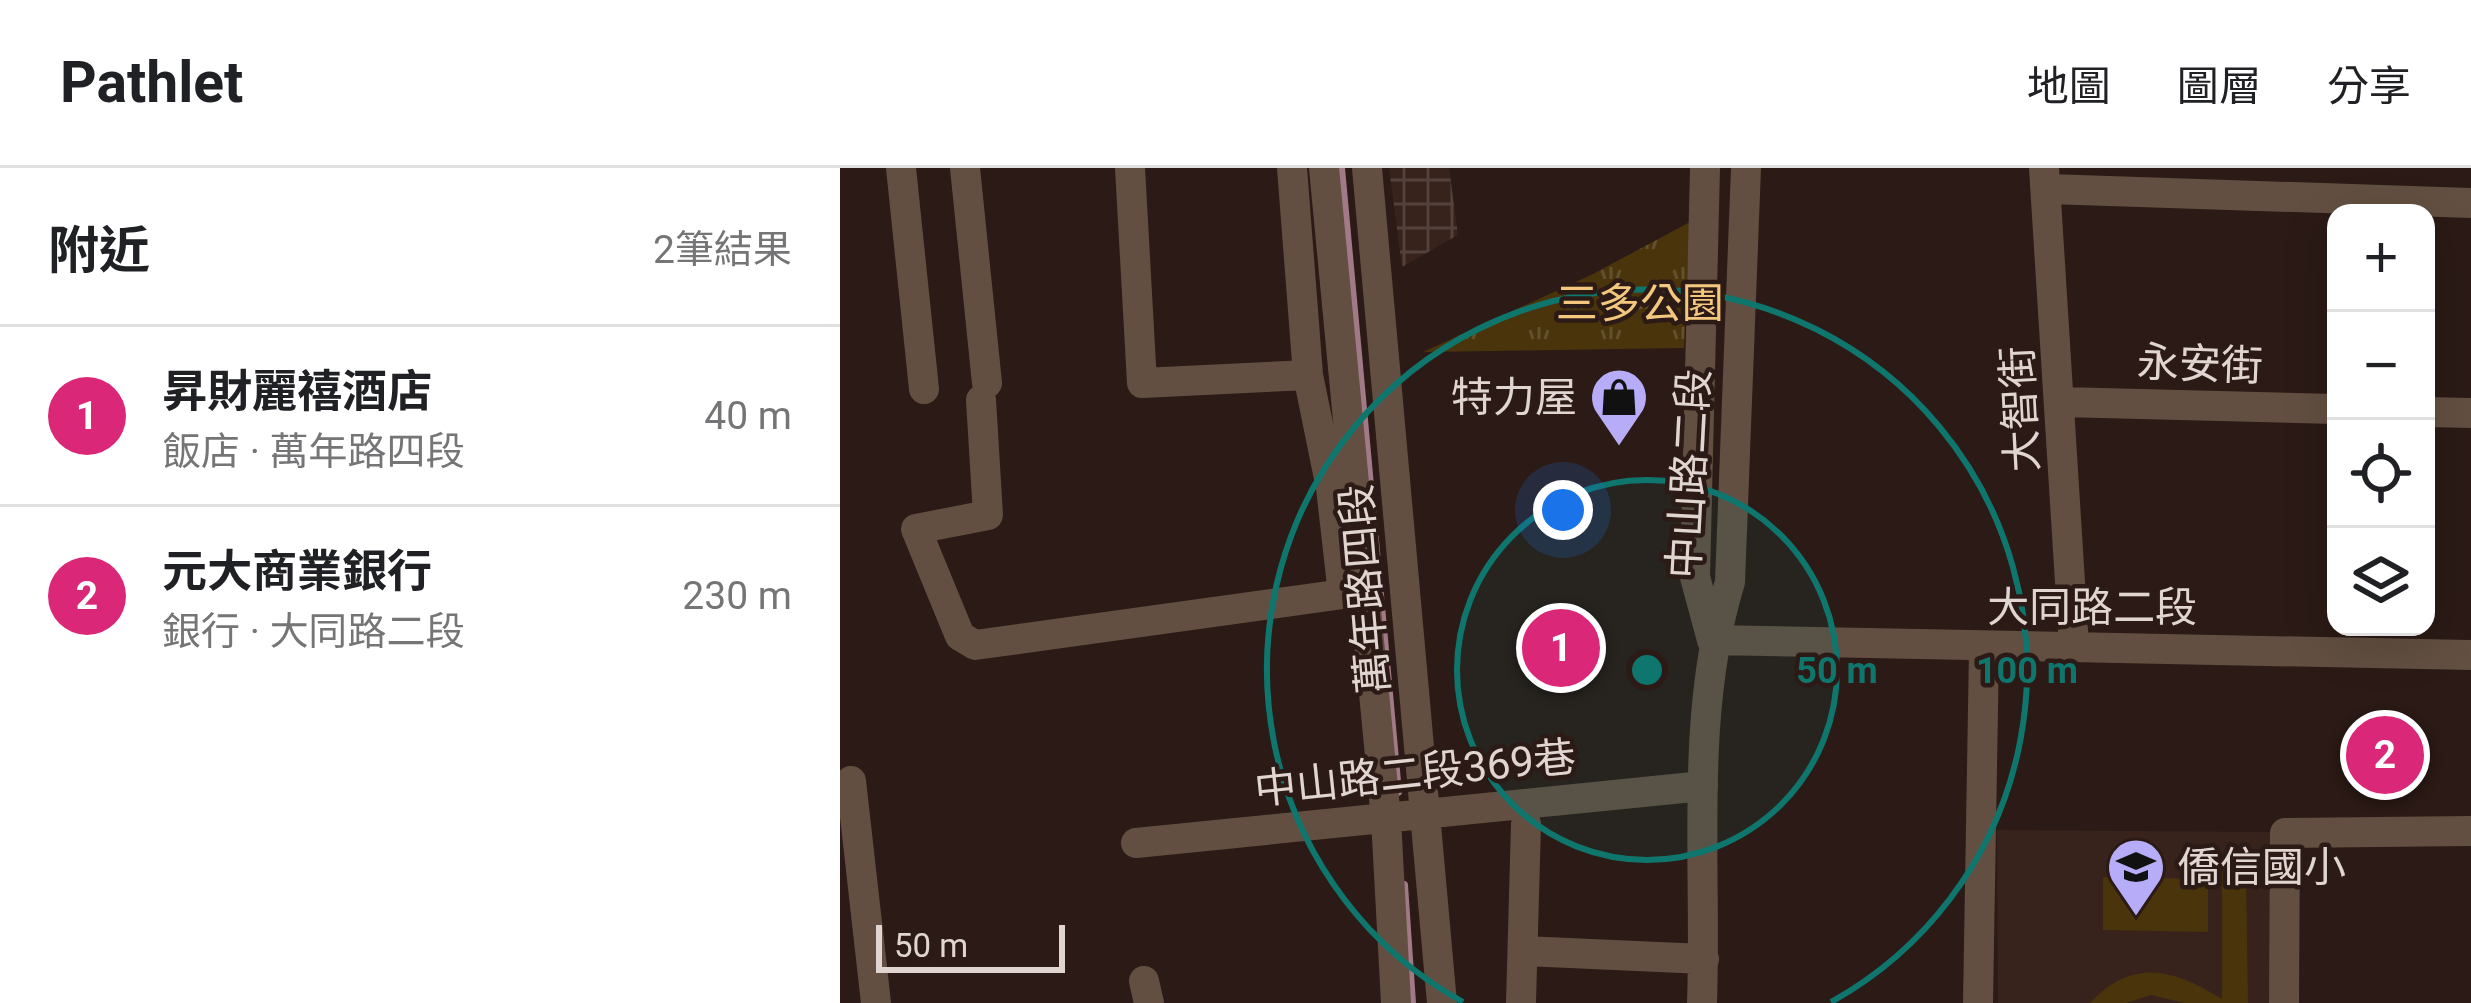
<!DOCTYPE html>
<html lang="zh-TW">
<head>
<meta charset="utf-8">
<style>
	body { margin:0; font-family:Roboto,"Noto Sans TC",sans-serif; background:#f6f6f6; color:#202124 }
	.controls { position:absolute; right:36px; top:36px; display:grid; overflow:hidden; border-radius:24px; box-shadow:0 12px 48px #0002 }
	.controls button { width:108px; height:108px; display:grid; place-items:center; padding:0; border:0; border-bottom:3px solid #e0e0e0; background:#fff; color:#202124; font:60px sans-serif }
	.scale { position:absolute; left:36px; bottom:30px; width:189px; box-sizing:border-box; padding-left:12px; border:6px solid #e1d5d1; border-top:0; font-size:33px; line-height:42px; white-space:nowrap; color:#e1d5d1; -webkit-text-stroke:9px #2b1a15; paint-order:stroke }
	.you { position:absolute; left:723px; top:342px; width:42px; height:42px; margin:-30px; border:9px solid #fff; border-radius:50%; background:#1a73e8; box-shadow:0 0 0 18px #1a73e833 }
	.badge { display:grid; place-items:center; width:78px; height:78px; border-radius:50%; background:#db2777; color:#fff; font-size:39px; font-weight:700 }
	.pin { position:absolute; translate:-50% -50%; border:6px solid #fff; box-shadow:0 3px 12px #0006 }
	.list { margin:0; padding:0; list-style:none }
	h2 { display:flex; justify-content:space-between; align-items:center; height:156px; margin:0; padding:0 48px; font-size:51px }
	h2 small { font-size:39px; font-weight:400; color:#757577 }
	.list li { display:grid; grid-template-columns:78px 1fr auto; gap:36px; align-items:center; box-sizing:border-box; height:180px; padding:0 48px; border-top:3px solid #e0e0e0 }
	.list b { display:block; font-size:45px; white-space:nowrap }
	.list p { margin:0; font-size:39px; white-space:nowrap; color:#757577 }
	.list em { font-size:39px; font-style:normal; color:#757577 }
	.icon { flex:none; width:66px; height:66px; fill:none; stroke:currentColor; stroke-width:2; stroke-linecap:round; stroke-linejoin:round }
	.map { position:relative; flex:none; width:1631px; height:835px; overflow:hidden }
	header { display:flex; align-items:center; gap:72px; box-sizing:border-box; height:168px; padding:0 60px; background:#fff; border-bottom:3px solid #e0e0e0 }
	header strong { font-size:57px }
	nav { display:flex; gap:66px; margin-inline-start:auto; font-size:42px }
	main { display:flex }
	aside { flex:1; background:#fff }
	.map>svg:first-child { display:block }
	.built { fill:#38221c }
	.industrial { fill:url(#industrial-grid) }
	.grass { fill:url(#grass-tufts) }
	.pitch { fill:#49340b }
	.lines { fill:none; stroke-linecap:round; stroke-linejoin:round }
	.stream { stroke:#a17987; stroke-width:8 }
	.minor { stroke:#624f41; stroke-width:30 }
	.ring { fill:none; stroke:#0f766e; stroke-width:6 }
	.labels { text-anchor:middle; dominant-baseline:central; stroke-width:9; stroke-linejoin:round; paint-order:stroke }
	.park-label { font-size:42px; fill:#f3c87e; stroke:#2b1a15 }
	.street-label { font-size:42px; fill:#e1d5d1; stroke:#2b1a15 }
	.poi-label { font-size:42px; fill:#e1d5d1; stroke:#2b1a15; text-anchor:end }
	.centre { fill:#0f766e; stroke:#2b1a15; stroke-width:6 }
	.ring-label { font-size:36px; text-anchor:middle; font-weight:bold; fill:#0f766e; stroke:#2b1a15; stroke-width:9; stroke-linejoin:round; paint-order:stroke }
</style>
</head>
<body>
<header>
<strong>Pathlet</strong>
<nav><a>地圖</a><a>圖層</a><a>分享</a></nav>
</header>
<main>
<aside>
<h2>附近<small>2筆結果</small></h2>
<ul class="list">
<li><span class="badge">1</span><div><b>昇財麗禧酒店</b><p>飯店 · 萬年路四段</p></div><em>40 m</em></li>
<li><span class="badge">2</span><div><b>元大商業銀行</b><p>銀行 · 大同路二段</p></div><em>230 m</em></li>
</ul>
</aside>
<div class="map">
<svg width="1631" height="835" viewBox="0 0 1631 835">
	<defs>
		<pattern id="industrial-grid" width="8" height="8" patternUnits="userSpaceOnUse" patternTransform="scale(3)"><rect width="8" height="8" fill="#38221c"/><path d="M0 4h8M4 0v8" fill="none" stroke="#54413c"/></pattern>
		<pattern id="grass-tufts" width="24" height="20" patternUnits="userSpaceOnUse" patternTransform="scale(3)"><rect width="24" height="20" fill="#49340b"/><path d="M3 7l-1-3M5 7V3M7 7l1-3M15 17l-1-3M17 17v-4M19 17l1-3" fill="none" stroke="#63502e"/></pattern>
	</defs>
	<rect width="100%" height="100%" fill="#2b1a15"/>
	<path class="built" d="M1157,662L1434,664L1436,835H1158Z"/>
	<path class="industrial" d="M549,0H609L618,67L562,99Z"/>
	<path class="grass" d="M850,54L844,180L583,184L751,107Z"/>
	<path class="pitch" d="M1406,702L1408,835H1344L1311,827L1286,835H1250C1293,789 1334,801 1382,831V703Z
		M1263,709L1368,711V764L1263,762Z"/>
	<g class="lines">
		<path class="stream" d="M501,0L558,624
			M564,717L572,835"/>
		<path class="minor" d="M61,0L84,221
			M125,0L147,215
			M290,0L302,215L468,207
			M484,0L546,651L556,835
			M527,0L602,835
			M865,0L855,409L872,472
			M1204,0L1234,478
			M1209,21L1631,35
			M141,232L148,347L76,361L120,468L135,477L503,426L491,320L468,207L452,0
			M1222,234L1496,241
			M1586,244L1631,245
			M872,472L1631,487
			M11,613L36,835
			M296,675L863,618
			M683,783L864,791
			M304,813L309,835
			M681,835L686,656
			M862,835C867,695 849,549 890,414L906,0
			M1138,835L1144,481
			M1444,835L1445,665L1631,663"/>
	</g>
	<circle cx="807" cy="502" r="190" fill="#0f766e" fill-opacity=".12"/>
	<g class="ring">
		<circle cx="807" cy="502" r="190"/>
		<path d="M623 834A380 380 0 1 1 991 834"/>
	</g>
	<defs>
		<symbol id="shop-pin" viewBox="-11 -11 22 30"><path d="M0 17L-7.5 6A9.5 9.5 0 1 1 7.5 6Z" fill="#b6acf8" stroke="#2b1a15"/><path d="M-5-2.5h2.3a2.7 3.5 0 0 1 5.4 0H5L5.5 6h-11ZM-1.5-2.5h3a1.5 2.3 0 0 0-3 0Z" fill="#111"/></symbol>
		<symbol id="school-pin" viewBox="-11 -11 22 30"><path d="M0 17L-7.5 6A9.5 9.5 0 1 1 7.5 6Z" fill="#b6acf8" stroke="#2b1a15"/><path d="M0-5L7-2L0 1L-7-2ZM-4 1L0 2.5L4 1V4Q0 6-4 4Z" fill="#111"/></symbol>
	</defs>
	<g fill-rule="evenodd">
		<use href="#shop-pin" x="746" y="196" width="66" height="90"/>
		<use href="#school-pin" x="1263" y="666" width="66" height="90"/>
	</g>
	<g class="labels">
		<g class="park-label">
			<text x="800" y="135">三多公園</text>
		</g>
		<g class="street-label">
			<text transform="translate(1360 196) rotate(2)">永安街</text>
			<text transform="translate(1180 241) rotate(-93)">大智街</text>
			<text transform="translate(849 306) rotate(-87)">中山路二段</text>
			<text transform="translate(525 421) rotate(-95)">萬年路四段</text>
			<text x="1252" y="439">大同路二段</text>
			<text transform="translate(575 605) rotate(-6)">中山路二段369巷</text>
		</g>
		<g class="poi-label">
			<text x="737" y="229">特力屋</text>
			<text x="1338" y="699" text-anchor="start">僑信國小</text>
		</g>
	</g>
	<circle cx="807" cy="502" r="18" class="centre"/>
	<g class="ring-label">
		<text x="997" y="515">50 m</text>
		<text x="1187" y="515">100 m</text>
	</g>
</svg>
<div class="controls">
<button>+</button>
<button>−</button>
<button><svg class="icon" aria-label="locate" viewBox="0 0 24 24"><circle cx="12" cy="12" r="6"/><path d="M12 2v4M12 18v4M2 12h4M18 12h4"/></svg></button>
<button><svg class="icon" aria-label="layers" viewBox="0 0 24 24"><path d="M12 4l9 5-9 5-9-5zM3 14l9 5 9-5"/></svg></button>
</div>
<div class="scale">50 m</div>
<div class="you"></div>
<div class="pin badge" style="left:721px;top:480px">1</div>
<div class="pin badge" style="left:1545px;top:587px">2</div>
</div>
</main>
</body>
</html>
